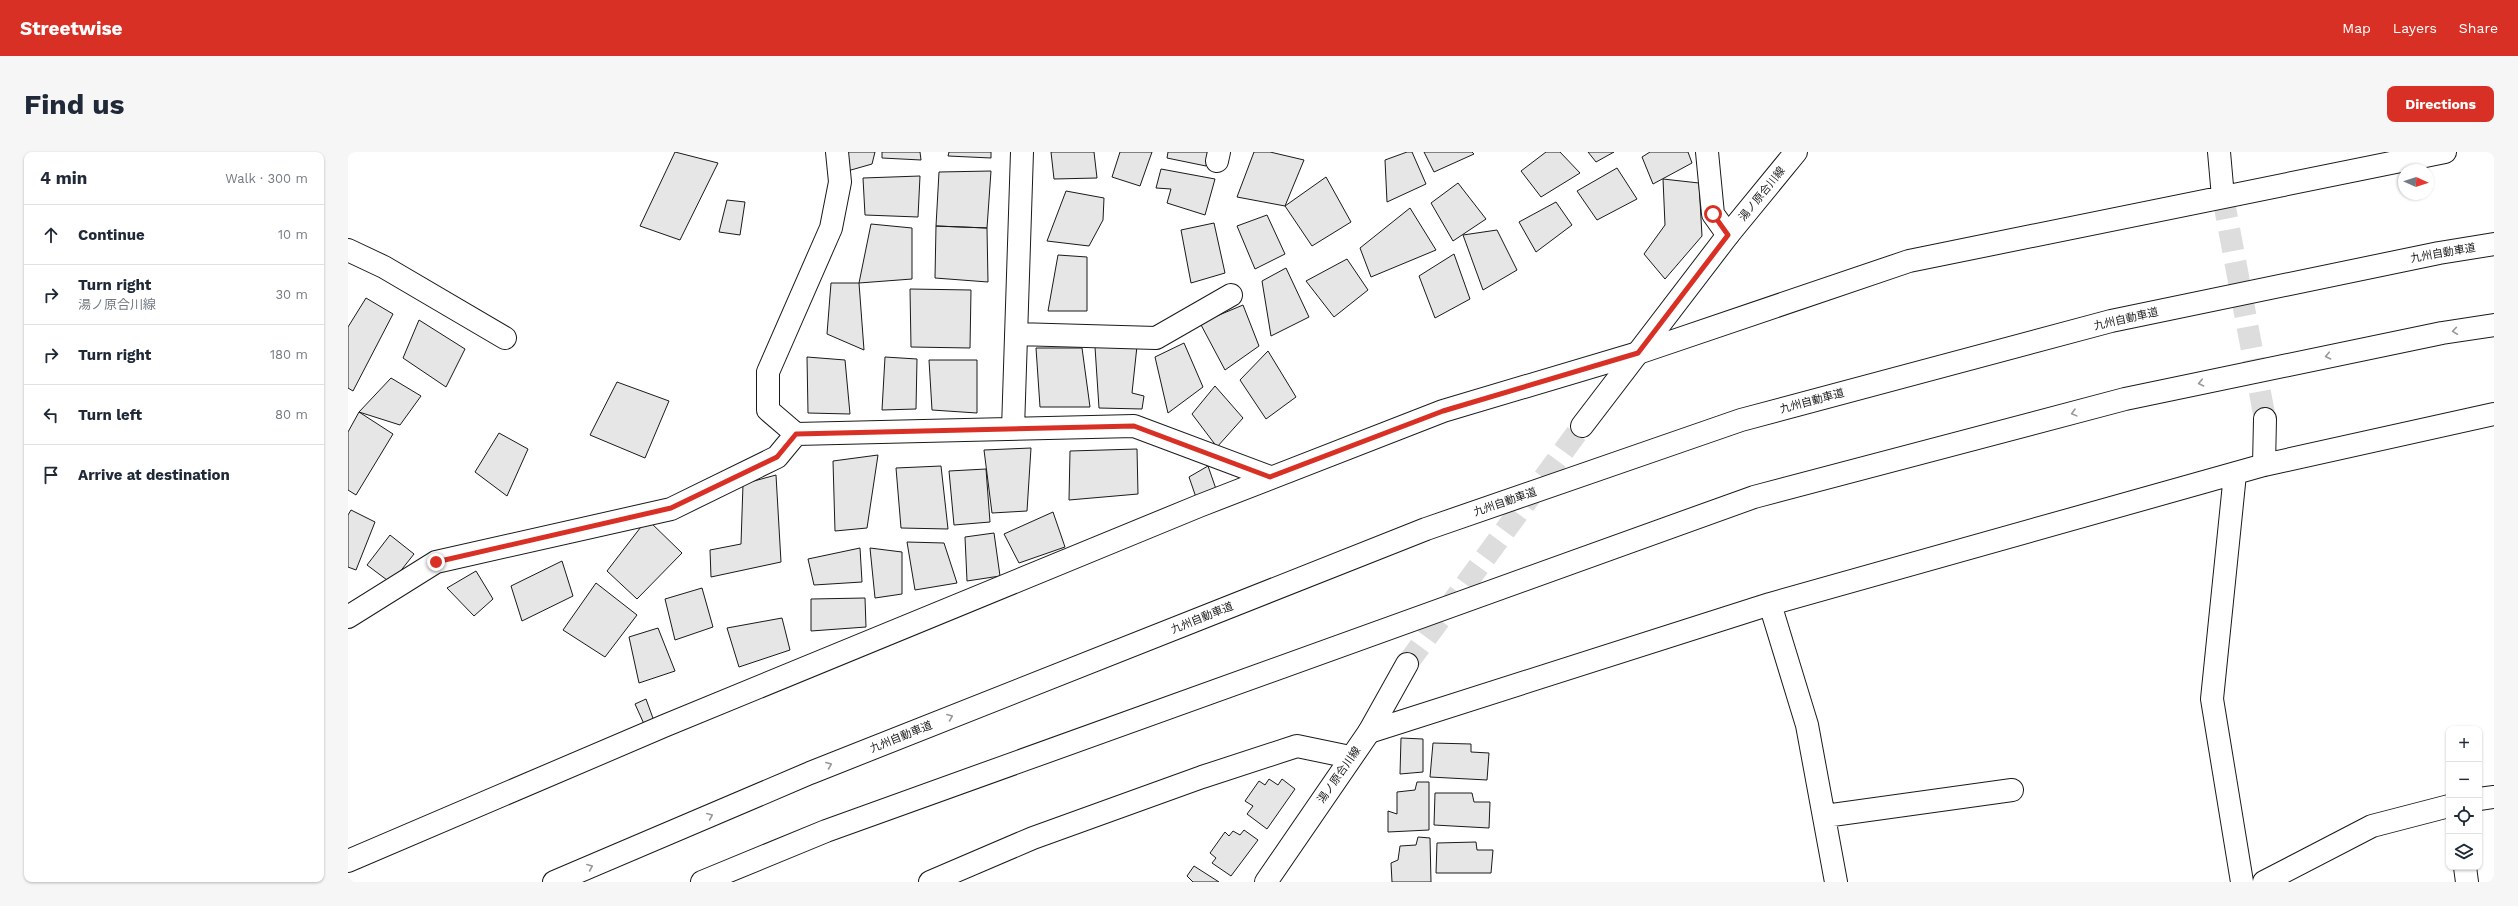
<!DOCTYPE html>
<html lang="en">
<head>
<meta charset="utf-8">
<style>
	body { margin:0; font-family:"Work Sans","Noto Sans JP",sans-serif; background:#f6f6f7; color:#1f2937 }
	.controls { position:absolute; right:12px; bottom:12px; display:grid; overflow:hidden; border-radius:8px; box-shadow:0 1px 3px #0004 }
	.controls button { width:36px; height:36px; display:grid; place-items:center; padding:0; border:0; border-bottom:1px solid #e0e1e3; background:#fff; color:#1f2937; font:20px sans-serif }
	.compass { position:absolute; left:2050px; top:12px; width:36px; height:36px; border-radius:50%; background:#fff; box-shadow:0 1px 3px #0004; rotate:93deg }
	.stop { position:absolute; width:12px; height:12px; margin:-9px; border:3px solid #d93025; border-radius:50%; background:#fff }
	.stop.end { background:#d93025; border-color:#fff; box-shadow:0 1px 4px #0008 }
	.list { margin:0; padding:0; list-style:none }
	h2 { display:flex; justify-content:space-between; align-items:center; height:52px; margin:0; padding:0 16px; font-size:17px }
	h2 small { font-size:13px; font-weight:400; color:#747a83 }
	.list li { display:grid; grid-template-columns:26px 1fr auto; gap:12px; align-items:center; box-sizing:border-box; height:60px; padding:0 16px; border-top:1px solid #e0e1e3 }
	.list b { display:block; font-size:15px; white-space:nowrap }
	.list p { margin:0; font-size:13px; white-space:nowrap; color:#747a83 }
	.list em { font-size:13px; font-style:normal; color:#747a83 }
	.icon { flex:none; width:22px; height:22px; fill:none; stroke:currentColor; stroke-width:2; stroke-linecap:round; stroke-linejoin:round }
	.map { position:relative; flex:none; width:2146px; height:730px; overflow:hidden; border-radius:8px }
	header { display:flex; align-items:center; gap:24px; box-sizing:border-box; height:56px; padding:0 20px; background:#d93025; color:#fff }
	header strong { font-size:19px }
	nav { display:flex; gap:22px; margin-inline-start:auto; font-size:14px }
	.intro { display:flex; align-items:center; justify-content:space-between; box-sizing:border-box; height:96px; padding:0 24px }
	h1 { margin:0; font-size:28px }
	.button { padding:10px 18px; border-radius:8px; background:#d93025; color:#fff; font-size:14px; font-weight:700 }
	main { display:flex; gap:24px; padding:0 24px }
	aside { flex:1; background:#fff; border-radius:8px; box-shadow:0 1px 3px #0004 }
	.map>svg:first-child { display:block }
	.building { fill:#e6e6e6; stroke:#1a1a1a }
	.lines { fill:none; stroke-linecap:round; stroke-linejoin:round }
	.minor-tunnel { stroke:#ddd; stroke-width:22; stroke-dasharray:22 11; stroke-linecap:butt }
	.major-tunnel { stroke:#ddd; stroke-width:22; stroke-dasharray:22 11; stroke-linecap:butt }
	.minor-casing { stroke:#1a1a1a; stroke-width:24 }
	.major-casing { stroke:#1a1a1a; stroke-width:24 }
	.highway-casing { stroke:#1a1a1a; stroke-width:24 }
	.minor { stroke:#fff; stroke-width:22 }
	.major { stroke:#fff; stroke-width:22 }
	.highway { stroke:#fff; stroke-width:22 }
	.oneway { stroke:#989898 }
	.route { stroke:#d93025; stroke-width:5 }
	.labels { text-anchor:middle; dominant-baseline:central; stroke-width:3; stroke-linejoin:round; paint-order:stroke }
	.street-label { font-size:11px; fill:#1a1a1a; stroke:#fff }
</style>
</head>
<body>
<header>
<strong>Streetwise</strong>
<nav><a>Map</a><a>Layers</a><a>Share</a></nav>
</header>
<div class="intro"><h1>Find us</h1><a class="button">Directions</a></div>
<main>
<aside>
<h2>4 min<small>Walk · 300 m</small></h2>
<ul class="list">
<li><svg class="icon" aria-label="ahead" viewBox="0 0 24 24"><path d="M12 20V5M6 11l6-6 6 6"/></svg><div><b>Continue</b></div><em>10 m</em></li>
<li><svg class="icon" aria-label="right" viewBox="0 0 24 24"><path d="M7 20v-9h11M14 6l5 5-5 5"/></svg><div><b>Turn right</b><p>湯ノ原合川線</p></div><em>30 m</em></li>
<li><svg class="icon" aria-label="right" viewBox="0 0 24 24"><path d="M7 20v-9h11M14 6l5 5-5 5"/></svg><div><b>Turn right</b></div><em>180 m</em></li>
<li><svg class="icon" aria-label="left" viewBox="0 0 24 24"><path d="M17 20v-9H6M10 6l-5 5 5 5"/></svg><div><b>Turn left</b></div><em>80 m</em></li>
<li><svg class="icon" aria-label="arrive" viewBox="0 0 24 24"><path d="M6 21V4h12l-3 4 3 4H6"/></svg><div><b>Arrive at destination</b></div></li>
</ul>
</aside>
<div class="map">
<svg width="2146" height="730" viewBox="0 0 2146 730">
	<rect width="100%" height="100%" fill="#fff"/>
	<path class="building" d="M327,0L370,11L332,88L292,74Z
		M496,0H527L524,12L496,20Z
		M534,0H572L573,8L534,6Z
		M601,0H643V6L600,4Z
		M703,0H746L749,26L706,27Z
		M772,0H804L792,34L764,25Z
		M820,0H861L858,14L819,6Z
		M906,0H922L956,8L937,54L889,45Z
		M1059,0H1064L1078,32L1039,50L1037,8Z
		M1076,0H1124L1126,2L1086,20Z
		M1198,0H1212L1232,21L1193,45L1173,19Z
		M1240,0H1266L1248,10Z
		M1302,0H1340L1344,11L1305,32L1294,5Z
		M1269,16L1289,47L1249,68L1229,39Z
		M813,17L867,27L857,63L819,51L823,37L808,36Z
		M643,19L639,76L588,74L591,20Z
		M572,24L570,65L517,63L515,26Z
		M978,25L1003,70L964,94L937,54Z
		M1315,27L1351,31L1354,84L1317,127L1296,102L1317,73Z
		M1110,31L1138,67L1105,89L1083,51Z
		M718,39L756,46L755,68L741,94L699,89Z
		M379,48L397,50L392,83L371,80Z
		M1208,50L1224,73L1188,100L1171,70Z
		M1062,56L1088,98L1023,125L1012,96Z
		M919,63L937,102L907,117L889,74Z
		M866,71L877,121L843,131L833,78Z
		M523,72L564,76V127L511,131Z
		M588,74L639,76L640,130L587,126Z
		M1149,78L1169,118L1135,138L1115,83Z
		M1106,102L1122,147L1087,166L1071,124Z
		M710,103L739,105V159H700Z
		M999,107L1020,138L986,165L958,129Z
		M938,116L961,165L923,184L914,129Z
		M483,131H511L516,198L479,182Z
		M562,137L623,138L622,196L563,195Z
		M18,146L45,162L5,239L0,236V175Z
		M895,153L911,194L877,218L852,171Z
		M71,168L117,197L98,235L55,206Z
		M836,191L855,235L820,261L807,205Z
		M789,194L784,241L796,244L794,257L751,256L747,195Z
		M688,196H734L742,255H692Z
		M920,199L948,245L918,267L892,228Z
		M459,205L497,208L502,262L460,261Z
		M537,205L569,207L568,257L534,258Z
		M581,208H629V261L584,258Z
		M43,226L73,244L52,273L11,260Z
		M269,230L321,249L297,306L242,283Z
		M867,234L895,266L869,295L844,262Z
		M11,260L45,282L8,343L0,338V280Z
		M151,281L180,297L159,344L127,320Z
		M683,296L679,359L644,361L636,298Z
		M789,297L790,342L721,348L722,299Z
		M530,303L519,376L487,379L485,309Z
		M593,314L600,377L553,376L548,316Z
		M860,314L868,337L851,354L841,325Z
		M638,317L642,370L606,373L601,319Z
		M428,323L433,410L363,425L362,398L393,392L395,332Z
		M3,358L27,370L8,418L0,415V363Z
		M705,360L717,395L671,411L656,382Z
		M299,367L334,401L289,447L259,419Z
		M646,381L652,424L619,429L617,385Z
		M42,383L66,402L43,431L19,413Z
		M559,390L596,391L609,431L567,438Z
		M512,396L514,430L466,433L460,407Z
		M522,396L554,400V442L527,446Z
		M214,409L225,444L174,469L163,434Z
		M128,419L145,447L126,464L99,436Z
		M248,431L289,463L257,505L215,478Z
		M354,436L365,475L327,488L317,447Z
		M517,446L518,475L463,479V447Z
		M434,466L442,498L391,515L379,476Z
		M310,476L327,519L291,531L281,485Z
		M298,547L306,569L296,572L287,552Z
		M1053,586L1075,587V620L1052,622Z
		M1085,591L1123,592V600L1141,601L1139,628L1082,625Z
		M921,627L930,633L934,627L947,637L919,677L899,662L905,654L897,649L911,629L917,633Z
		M1069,630H1081V678L1040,680V659L1049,662V640L1067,638Z
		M1087,641H1124L1126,650H1142L1141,676L1086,673Z
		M896,678L910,688L883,724L864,711L868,706L862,701L877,680L881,684L885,679L892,683Z
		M1070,685L1082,686L1083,730H1044L1043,711L1050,708L1052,694L1068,693Z
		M1128,690L1129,698H1145L1143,721H1088L1089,691Z
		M846,714L871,730H845L839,724Z"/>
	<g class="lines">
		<path class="minor-tunnel" d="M1875,45L1917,267"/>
		<path class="major-tunnel" d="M1059,512L1234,274"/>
		<defs>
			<path id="minor" d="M1359,0L1365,62L1380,83
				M1871,0L1875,45
				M869,9L871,0
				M0,98L36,115L157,186
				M668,182L808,186L883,143
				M665,277L674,0
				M448,282L420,258V220L483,76L492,30L489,0
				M1916,313L1917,267
				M1887,322L1864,547L1894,730
				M1422,452L1459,573L1488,730
				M0,465L88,410L323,357L429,305L448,282L786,274L922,325
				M1021,580L1422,452L1916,313L2146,262
				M2131,647L2146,645
				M1477,664L1664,638
				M0,709L316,574L851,354L1095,259L1290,201L1561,109L2097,0
				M2117,715L2119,730
				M582,730L685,686L854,625L949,594L1002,605
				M1916,730L2024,674L2101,654"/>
			<path id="major" d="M1234,274L1380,83L1448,0
				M918,730L1021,580L1059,512"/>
			<path id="highway" d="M206,730L462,621L1078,377L1393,268L1763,169L2091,101L2146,92
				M354,730L478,679L1406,345L1777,247L2094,181L2146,173"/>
		</defs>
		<use href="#minor" class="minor-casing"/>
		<use href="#major" class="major-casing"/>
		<use href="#highway" class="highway-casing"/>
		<use href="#minor" class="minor"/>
		<use href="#major" class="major"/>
		<use href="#highway" class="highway"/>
	</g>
	<defs><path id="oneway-chevron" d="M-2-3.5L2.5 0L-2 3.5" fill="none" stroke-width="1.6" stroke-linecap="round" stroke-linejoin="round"/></defs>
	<g class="oneway">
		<use href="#oneway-chevron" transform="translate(2107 179) rotate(172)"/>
		<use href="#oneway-chevron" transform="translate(1980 204) rotate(168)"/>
		<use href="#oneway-chevron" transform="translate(1853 231) rotate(168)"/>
		<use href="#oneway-chevron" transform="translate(1726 261) rotate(165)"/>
		<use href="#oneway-chevron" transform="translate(602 565) rotate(-22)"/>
		<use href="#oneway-chevron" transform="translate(481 613) rotate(-22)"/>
		<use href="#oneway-chevron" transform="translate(362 664) rotate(-23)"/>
		<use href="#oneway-chevron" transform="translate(242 715) rotate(-23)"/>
	</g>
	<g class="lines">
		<path class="route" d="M88,410L323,356L429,305L448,282L786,274L922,325L1095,259L1290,201L1380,83L1365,62"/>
	</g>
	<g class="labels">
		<g class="street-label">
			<text transform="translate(1414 42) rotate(-51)">湯ノ原合川線</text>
			<text transform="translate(2095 101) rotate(-10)">九州自動車道</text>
			<text transform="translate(1778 167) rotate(-13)">九州自動車道</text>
			<text transform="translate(1464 249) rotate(-15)">九州自動車道</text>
			<text transform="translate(1157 350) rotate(-19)">九州自動車道</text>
			<text transform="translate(854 466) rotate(-22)">九州自動車道</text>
			<text transform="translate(553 585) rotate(-22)">九州自動車道</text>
			<text transform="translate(991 623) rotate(-55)">湯ノ原合川線</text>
		</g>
	</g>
</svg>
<div class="controls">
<button>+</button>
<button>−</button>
<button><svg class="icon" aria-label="locate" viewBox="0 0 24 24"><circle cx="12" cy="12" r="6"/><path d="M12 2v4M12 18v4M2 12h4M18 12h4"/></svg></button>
<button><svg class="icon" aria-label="layers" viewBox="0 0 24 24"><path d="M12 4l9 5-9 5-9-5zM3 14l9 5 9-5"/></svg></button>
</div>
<svg class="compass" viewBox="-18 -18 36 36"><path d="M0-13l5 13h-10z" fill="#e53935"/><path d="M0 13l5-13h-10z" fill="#747a83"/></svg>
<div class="stop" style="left:1365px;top:62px"></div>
<div class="stop end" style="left:88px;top:410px"></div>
</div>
</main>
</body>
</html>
